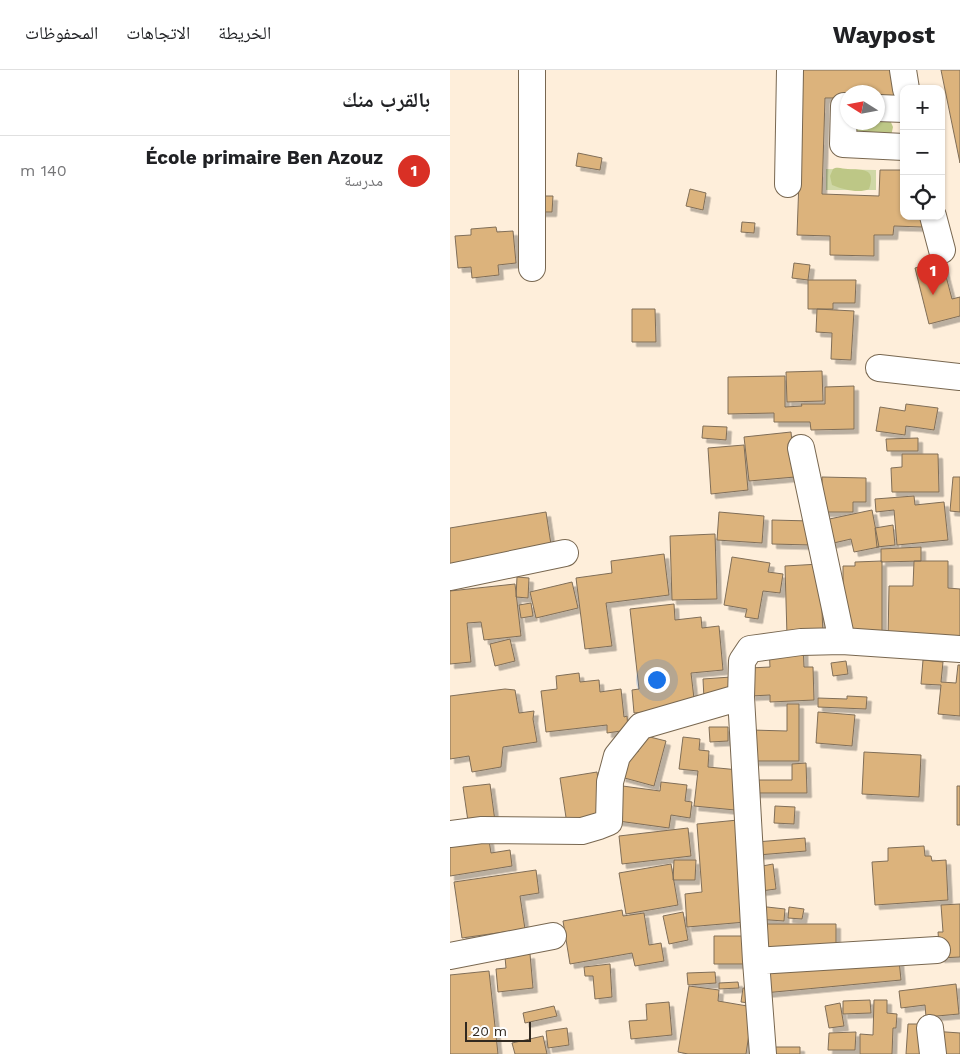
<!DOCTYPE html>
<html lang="ar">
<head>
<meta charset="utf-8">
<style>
	body { margin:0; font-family:"Work Sans","Noto Naskh Arabic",sans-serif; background:#f6f6f6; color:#202124; direction:rtl }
	.controls { position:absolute; right:15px; top:15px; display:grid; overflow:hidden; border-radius:10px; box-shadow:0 1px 4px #0004 }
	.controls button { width:45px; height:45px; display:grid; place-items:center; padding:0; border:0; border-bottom:1px solid #e0e0e0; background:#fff; color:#202124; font:25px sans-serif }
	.compass { position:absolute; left:390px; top:15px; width:45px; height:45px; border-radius:50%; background:#fff; box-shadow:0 1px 4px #0004; rotate:281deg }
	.scale { position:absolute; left:15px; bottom:12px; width:66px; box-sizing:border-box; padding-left:5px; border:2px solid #312920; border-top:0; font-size:14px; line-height:18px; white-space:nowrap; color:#312920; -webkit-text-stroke:4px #fefefe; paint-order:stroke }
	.you { position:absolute; left:206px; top:609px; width:18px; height:18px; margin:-12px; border:4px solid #fff; border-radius:50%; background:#1a73e8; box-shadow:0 0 0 8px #1a73e833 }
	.badge { display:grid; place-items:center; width:32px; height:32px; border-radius:50%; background:#d93025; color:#fff; font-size:16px; font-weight:700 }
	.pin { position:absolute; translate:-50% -41px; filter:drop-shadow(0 1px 2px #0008) }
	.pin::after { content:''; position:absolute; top:26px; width:18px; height:15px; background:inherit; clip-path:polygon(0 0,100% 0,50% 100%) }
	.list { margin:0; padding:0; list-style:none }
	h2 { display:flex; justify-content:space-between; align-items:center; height:65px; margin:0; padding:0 20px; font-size:21px }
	h2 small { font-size:16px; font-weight:400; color:#757577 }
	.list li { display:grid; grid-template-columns:32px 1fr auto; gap:15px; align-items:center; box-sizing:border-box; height:70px; padding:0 20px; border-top:1px solid #e0e0e0 }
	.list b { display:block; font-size:19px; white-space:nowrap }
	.list p { margin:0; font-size:16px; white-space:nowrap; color:#757577 }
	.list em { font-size:16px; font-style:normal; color:#757577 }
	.icon { flex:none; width:28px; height:28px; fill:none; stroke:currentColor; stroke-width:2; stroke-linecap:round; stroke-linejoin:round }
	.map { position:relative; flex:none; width:510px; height:984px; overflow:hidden; direction:ltr }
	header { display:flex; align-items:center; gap:30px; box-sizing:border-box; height:70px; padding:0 25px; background:#fff; border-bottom:1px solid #e0e0e0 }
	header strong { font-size:24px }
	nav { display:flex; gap:28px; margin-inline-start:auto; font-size:18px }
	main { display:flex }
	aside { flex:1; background:#fff }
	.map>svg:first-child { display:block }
	.green { fill:#cfd7a6 }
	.forest { fill:#bdc786 }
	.building { fill:#dcb37b; stroke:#806e58; filter:url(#shadow) }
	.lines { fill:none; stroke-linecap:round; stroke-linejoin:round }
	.street-casing { stroke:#786750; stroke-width:28 }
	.street { stroke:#fff; stroke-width:26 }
</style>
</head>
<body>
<header>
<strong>Waypost</strong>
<nav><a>الخريطة</a><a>الاتجاهات</a><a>المحفوظات</a></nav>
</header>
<main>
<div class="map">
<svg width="510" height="984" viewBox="0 0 510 984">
	<defs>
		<filter id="shadow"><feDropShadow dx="4.5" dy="4.5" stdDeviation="0" flood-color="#0004"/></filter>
	</defs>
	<rect width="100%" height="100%" fill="#feeeda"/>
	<path class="green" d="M376,99L426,100V120H376Z"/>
	<path class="forest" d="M428,46L440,50L443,57L441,66L407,65L402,53L428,52Z
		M385,98C390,97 393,99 398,99C411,100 427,97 419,119C409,124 392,119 382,115L380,106L383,99Z"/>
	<path class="building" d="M353,0H447L446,30L428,29V22H398V28H375L372,124L429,126L430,100H454V146H472V157L444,156L443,165H424V186L380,185V166L347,165Z
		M491,0H510V93Z
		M128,83L152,88L150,100L126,96Z
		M240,119L256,123L253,140L236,136Z
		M89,126H103L102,142H89Z
		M292,152L305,153L304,163L291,162Z
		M46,157L47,162L63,161L66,193L48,195L49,205L22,208L21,197L8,198L5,166L21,165V159Z
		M492,191L502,229L510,227V246L479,254L465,198Z
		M344,193L360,195L358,210L342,208Z
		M358,210H406L405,233H383V239H358Z
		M182,239H205L206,272H182Z
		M367,239L404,241L401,290L381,289L382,263L366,262Z
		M372,301L373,331L337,332L336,302Z
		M335,306V337L352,336L351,334H375V317L404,316V359L361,360L360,352H324V343L278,344V307Z
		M456,334L488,338L484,360L456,356L455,365L426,361L430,337L455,341Z
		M253,356L277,357L276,370L252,368Z
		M341,362L345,407L299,411L294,367Z
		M468,368V381H437L436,369Z
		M294,375L298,420L261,424L258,378Z
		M452,384H488L489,422H442L441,398L452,397Z
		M372,407L416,408V432H403V442H372Z
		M503,407H510V442L500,441Z
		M464,426L465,435L494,432L498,470L447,475L444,440L426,442L425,429Z
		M422,440L429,477L404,482L401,469L375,475L370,451Z
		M96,442L102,481L0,498V458Z
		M269,442L314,446L312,473L267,470Z
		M322,450L361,451V475L322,474Z
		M443,455L445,475L427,477L425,458Z
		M265,464L267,529L222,530L220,466Z
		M471,477V491L431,492V479Z
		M214,484L219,525L156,533L162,576L135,579L126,508L162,503L161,491Z
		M282,487L320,493L318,502L333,504L330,523L313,521L308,549L295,547L297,539L274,535Z
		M432,491V566H393V496H405V492Z
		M464,491H498V518L510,519V572H438L439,516H463Z
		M370,494L373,564L337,566L335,496Z
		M67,507L79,508L78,528L66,527Z
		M122,512L128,538L86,548L80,522Z
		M65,514L71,566L34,570L31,552L17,553L21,592L0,594V521Z
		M81,533L83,546L71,548L69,535Z
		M224,534L225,550L251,547L252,558L269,556L273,600L241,603L245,637L184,643L182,620L189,619L180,539Z
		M60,569L65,591L45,596L40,574Z
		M353,575L354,597H363L364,630L320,632V625L301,626L300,598L320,597L319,577Z
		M473,590L493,592L491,612L506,613L508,595H510V646L488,644L491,615L471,614Z
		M396,591L398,604L383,606L381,593Z
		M129,603L130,612L149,610L150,622L171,619L174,647L177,646L178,660L157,663V655L96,662L91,621L107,619L106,606Z
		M281,607L282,627L254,629L253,609Z
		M55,619L65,620L69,643L84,641L83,649L87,672L53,677L51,697L22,702L19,686L0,689V626Z
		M397,626L417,627L416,639L368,637V628L397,629Z
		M337,634H349V691H300L301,660L337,661Z
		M368,642L405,645L402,676L366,673Z
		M259,657H278V671L260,672Z
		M192,665L216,671L204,716L171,707L178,679L188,682Z
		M233,667L250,669L249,680L259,681L258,697L289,700L285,740L244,736L248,701L229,699Z
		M414,682L471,685L469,727L412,724Z
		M356,693L357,723H304L303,710H342V694Z
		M147,702L154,748L117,754L110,708Z
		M211,712L237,715L235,731L242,732L240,748L221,745L219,758L161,750L165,715L210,721Z
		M40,714L45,751L19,758L13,717Z
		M507,716H510V755H507Z
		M325,736L345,737L344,754L324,753Z
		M288,750L296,852L237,857L235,824L252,822L247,754Z
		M238,758L241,786L172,794L169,766Z
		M38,764L41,783L60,780L62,796L0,806V771Z
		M355,768L356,781L308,785L306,772Z
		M474,776L475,786H481L482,791L496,790L498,830L425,835L422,792L438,791V778Z
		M224,790H246L245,810H223Z
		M221,794L228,835L176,844L169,803Z
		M323,794L326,819L311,821L307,797Z
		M86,800L89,823L70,826L75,859L12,868L4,812Z
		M510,834V887L490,888L488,862H493L491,835Z
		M308,836L335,839L334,851L306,849Z
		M339,837L354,839L352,849L338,848Z
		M172,840L173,846L194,843L199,875L211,873L214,891L185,896L182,883L120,894L113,851Z
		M233,842L238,870L219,874L213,846Z
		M311,854H386V884H310Z
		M264,866H295V894H264Z
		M80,884L83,918L48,922L46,899L56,898L55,887Z
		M449,890L451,910L314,923L312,903Z
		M160,894L162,927L145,929L143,906H135L134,897Z
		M39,901L48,984H0V905Z
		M265,902L266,913L238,915L237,903Z
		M288,912L289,918L269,919V913Z
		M506,914L509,944L476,947L475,935L451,938L449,921Z
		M239,916L269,920L268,931L303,937L296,984H238L228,982Z
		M293,918L301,919L299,933L291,932Z
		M420,930L421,943L393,944V931Z
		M424,930H437V943L447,944L446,958H443L442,984H410V964L423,965Z
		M219,932L222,965L181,969L179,951L197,950L196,934Z
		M390,933L394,956L379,958L375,936Z
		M104,936L107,946L75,953L73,943Z
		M458,954H476L474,984H456Z
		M117,958L119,975L98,978L96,961Z
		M482,961L510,963V984H481Z
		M406,962L405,980H378L379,963Z
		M93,966L97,984H65L62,973Z
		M314,977H350V984H314Z"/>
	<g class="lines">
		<defs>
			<path id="street" d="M453,0L456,19
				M398,36H394L393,74L454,77
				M428,38L454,39
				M338,114L340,0
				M483,146L492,180
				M82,198V0
				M429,298L510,307
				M351,378L392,571L510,579
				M0,507L115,483
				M291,627L292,591L300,579L351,572L392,571
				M0,764L32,760L132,761L149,756L159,752L160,712L167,686L191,656L291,627L306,891L313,984
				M0,886L103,866
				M306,891L487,880
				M480,958L483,984"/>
		</defs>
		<use href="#street" class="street-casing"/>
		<use href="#street" class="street"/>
	</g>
</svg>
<div class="controls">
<button>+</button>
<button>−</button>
<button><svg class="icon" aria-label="locate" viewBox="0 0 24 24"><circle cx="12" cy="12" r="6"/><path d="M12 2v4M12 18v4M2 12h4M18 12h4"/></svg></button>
</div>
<svg class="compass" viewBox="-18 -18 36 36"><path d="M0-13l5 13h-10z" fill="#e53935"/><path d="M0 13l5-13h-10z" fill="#757577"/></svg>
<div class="scale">20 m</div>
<div class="you"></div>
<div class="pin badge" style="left:483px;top:225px">1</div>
</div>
<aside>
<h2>بالقرب منك<small></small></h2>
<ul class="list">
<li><span class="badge">1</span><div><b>École primaire Ben Azouz</b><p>مدرسة</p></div><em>140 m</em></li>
</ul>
</aside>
</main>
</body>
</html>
